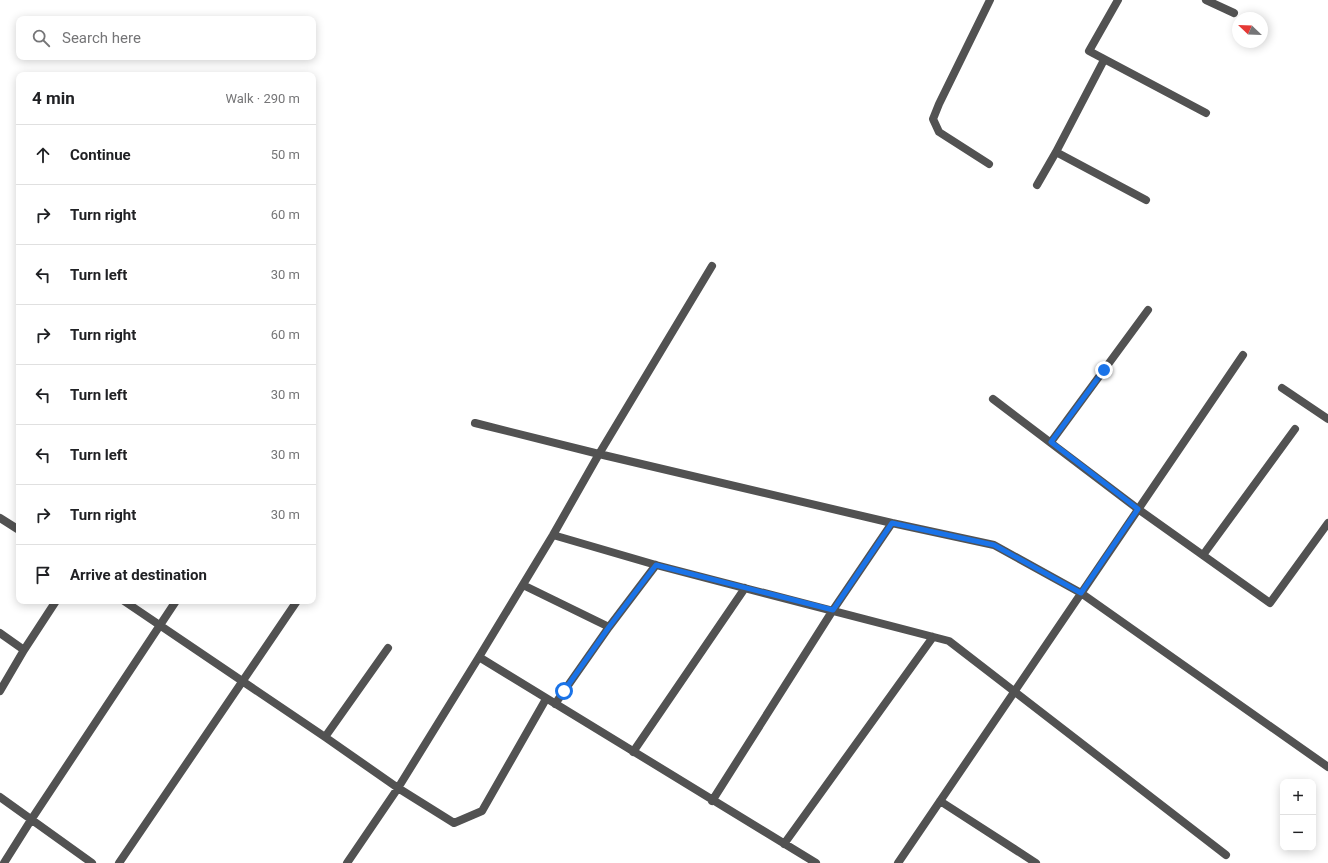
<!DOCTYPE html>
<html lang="en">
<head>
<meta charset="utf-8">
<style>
	body { margin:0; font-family:Roboto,sans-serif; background:#f2f2f2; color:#202124 }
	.controls { position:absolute; right:12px; bottom:12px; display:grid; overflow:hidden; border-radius:8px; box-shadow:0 2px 10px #0003 }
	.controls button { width:36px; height:36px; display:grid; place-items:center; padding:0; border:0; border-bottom:1px solid #e0e0e0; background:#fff; color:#202124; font:20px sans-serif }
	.compass { position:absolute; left:1232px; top:12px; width:36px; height:36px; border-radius:50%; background:#fff; box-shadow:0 2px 10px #0003; rotate:293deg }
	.stop { position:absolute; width:12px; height:12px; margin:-9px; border:3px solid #1a73e8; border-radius:50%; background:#fff }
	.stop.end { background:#1a73e8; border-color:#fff; box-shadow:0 1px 4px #0008 }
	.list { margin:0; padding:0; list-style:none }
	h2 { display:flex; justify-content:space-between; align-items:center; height:52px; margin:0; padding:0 16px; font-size:17px }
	h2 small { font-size:13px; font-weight:400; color:#757577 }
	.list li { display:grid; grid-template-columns:26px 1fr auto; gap:12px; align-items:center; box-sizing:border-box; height:60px; padding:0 16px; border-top:1px solid #e0e0e0 }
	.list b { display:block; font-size:15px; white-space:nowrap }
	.list em { font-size:13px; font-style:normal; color:#757577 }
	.icon { flex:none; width:22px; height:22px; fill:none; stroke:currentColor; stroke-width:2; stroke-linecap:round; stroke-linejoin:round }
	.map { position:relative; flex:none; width:1328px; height:863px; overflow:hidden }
	.search { position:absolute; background:#fff; box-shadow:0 2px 10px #0003; left:16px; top:16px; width:300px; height:44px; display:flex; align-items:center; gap:10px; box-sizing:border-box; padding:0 14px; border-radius:8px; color:#757577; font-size:15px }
	.panel { position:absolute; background:#fff; box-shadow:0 2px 10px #0003; left:16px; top:72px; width:300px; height:532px; border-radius:8px }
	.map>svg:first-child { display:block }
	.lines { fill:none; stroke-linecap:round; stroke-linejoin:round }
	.minor { stroke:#525252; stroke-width:8 }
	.route { stroke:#1a73e8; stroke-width:5 }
</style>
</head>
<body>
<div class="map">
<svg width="1328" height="863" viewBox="0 0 1328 863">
	<rect width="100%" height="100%" fill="#fff"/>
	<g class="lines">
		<path class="minor" d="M1118,0L1089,51L1206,113
			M1206,0L1234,13
			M1056,152L1146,200
			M989,164L939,132L933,119L939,104L990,0
			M1037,185L1056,152L1104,60
			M1282,388L1328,419
			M993,399L1138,509L1270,603L1328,523
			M475,423L599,454L892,523L994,545L1081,593L1328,767
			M1051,442L1148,310
			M0,518L19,530
			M553,535L656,565L949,641L1226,855
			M1203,555L1295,429
			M523,585L609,627
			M124,601L325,737L398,788L454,823L482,811L546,699
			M0,633L24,650
			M479,657L816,863
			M0,691L24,650L56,601
			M555,704L609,627L656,565
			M325,737L388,648
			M633,752L745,588
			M0,797L92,863
			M712,801L833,610L892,523
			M940,801L1036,863
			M784,844L933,637
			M4,863L31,820L176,601
			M119,863L297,601
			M347,863L398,788L479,657L553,535L599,454L712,266
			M898,863L1243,355"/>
	</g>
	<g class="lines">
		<path class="route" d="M564,691L609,627L656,565L833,610L892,523L994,545L1081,593L1138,509L1051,442L1104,370"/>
	</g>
</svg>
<div class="controls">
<button>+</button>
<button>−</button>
</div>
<svg class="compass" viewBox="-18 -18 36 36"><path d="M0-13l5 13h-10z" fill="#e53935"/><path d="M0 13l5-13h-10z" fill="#757577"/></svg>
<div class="stop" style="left:564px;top:691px"></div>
<div class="stop end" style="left:1104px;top:370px"></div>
<div class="search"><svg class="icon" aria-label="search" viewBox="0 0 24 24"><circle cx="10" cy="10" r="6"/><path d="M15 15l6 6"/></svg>Search here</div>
<section class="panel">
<h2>4 min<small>Walk · 290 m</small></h2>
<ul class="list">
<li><svg class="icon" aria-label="ahead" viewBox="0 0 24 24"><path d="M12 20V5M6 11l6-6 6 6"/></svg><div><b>Continue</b></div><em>50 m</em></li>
<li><svg class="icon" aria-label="right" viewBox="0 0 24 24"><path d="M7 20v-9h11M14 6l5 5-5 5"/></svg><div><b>Turn right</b></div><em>60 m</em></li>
<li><svg class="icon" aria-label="left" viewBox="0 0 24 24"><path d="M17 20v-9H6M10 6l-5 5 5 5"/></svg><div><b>Turn left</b></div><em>30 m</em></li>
<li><svg class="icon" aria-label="right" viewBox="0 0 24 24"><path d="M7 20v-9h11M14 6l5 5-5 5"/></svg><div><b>Turn right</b></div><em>60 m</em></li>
<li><svg class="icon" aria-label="left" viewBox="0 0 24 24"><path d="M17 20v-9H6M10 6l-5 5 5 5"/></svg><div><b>Turn left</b></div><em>30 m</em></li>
<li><svg class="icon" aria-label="left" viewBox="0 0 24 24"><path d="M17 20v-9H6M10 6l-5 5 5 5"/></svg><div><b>Turn left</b></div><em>30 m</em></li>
<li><svg class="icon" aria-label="right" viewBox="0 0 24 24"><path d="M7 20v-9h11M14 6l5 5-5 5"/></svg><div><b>Turn right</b></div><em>30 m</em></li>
<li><svg class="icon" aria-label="arrive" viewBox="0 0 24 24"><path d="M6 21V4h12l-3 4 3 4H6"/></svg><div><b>Arrive at destination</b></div></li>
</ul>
</section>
</div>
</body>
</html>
